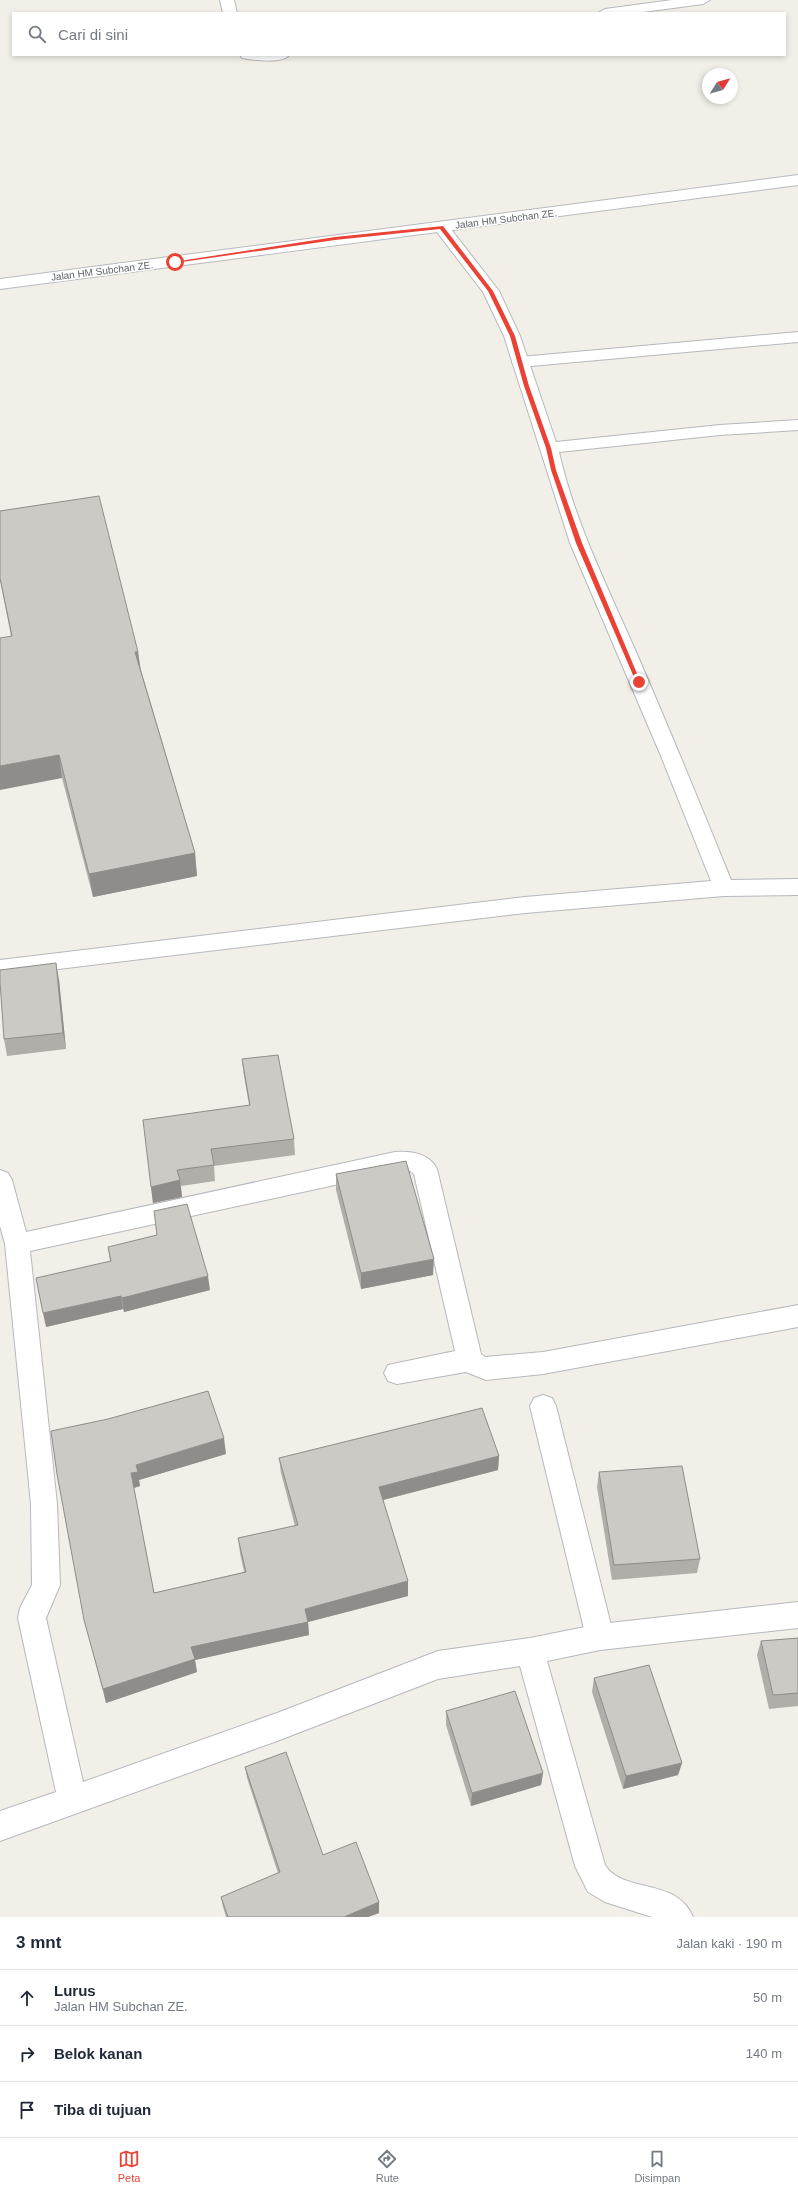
<!DOCTYPE html>
<html lang="id">
<head>
<meta charset="utf-8">
<style>
	body { margin:0; font-family:Arial,sans-serif; background:#f6f6f7; color:#1f2937 }
	.compass { position:absolute; left:702px; top:68px; width:36px; height:36px; border-radius:50%; background:#fff; box-shadow:0 2px 6px #0003; rotate:53deg }
	.stop { position:absolute; width:12px; height:12px; margin:-9px; border:3px solid #ea4335; border-radius:50%; background:#fff }
	.stop.end { background:#ea4335; border-color:#fff; box-shadow:0 1px 4px #0008 }
	.list { margin:0; padding:0; list-style:none }
	h2 { display:flex; justify-content:space-between; align-items:center; height:52px; margin:0; padding:0 16px; font-size:17px }
	h2 small { font-size:13px; font-weight:400; color:#747a83 }
	.list li { display:grid; grid-template-columns:26px 1fr auto; gap:12px; align-items:center; box-sizing:border-box; height:56px; padding:0 16px; border-top:1px solid #e0e1e3 }
	.list b { display:block; font-size:15px; white-space:nowrap }
	.list p { margin:0; font-size:13px; white-space:nowrap; color:#747a83 }
	.list em { font-size:13px; font-style:normal; color:#747a83 }
	.icon { flex:none; width:22px; height:22px; fill:none; stroke:currentColor; stroke-width:2; stroke-linecap:round; stroke-linejoin:round }
	.map { position:relative; flex:none; width:798px; height:1917px; overflow:hidden }
	.search { position:absolute; background:#fff; box-shadow:0 2px 6px #0003; left:12px; right:12px; top:12px; height:44px; display:flex; align-items:center; gap:10px; box-sizing:border-box; padding:0 14px; border-radius:0px; color:#747a83; font-size:15px }
	.sheet { height:220px; background:#fff }
	nav { display:flex; justify-content:space-around; align-items:center; box-sizing:border-box; height:56px; border-top:1px solid #e0e1e3; background:#fff; font-size:11px; color:#747a83 }
	nav a { display:grid; justify-items:center; gap:2px }
	nav .on { color:#ea4335 }
	.map>svg:first-child { display:block }
	.lines { fill:none; stroke-linecap:round; stroke-linejoin:round }
	.service-casing { stroke:#b5b8bc; stroke-width:2 }
	.minor-casing { stroke:#b5b8bc; stroke-width:2 }
	.secondary-casing { stroke:#b6babf; stroke-width:2 }
	.service { fill:#fff; fill-rule:evenodd }
	.minor { fill:#fff; fill-rule:evenodd }
	.secondary { fill:#fff; fill-rule:evenodd }
	.wall { fill:#afaea9 }
	.shaded-wall { fill:#8f8d8a }
	.building { fill:#cccac5; stroke:#8f8d8a }
	.route { fill:#ea4335 }
	.labels { text-anchor:middle; dominant-baseline:central; stroke-width:3; stroke-linejoin:round; paint-order:stroke }
	.far-street-label { font-size:10px; fill:#5f6368; stroke:#fff }
</style>
</head>
<body>
<div class="map">
<svg width="798" height="1917" viewBox="0 0 798 1917">
	<rect width="100%" height="100%" fill="#f1efe8"/>
	<g class="lines">
		<defs>
			<path id="service" d="M798,332V342L520,367L514,366L512,362L514,358L520,357Z
				M543,1395L552,1398L556,1406L614,1637L610,1646L600,1650L590,1646L586,1637L530,1406L534,1398Z"/>
			<path id="minor" d="M220,0H234L237,13H223Z
				M672,0H710L703,4L636,13H598L605,9Z
				M240,55H289C283,64 252,60 242,58Z
				M441,222L447,224L499,291L520,336L556,442L720,425L798,420V430L720,435L559,452C574,519 605,582 633,645C667,723 699,801 731,880L798,879V895L724,896L525,913L0,976V960L525,897L711,881L661,756L570,543L504,336L483,292L433,227L435,224Z
				M395,1152C411,1151 429,1153 437,1169L481,1354L485,1357L543,1352L798,1305V1327L543,1374L486,1380L466,1372L397,1384L388,1381L384,1373L388,1365L455,1351L414,1174L410,1171L395,1172L30,1251L57,1504L60,1585L46,1618L83,1782L277,1713L438,1651L530,1638L600,1624L798,1602V1628L600,1650L547,1661L605,1865C623,1894 677,1877 693,1917H652L605,1902L588,1892L575,1866L520,1666L438,1679L277,1741L0,1841V1811L56,1792L18,1618L20,1608L32,1585L31,1504L5,1244L0,1226V1170L8,1173L12,1180L26,1232Z"/>
			<path id="secondary" d="M798,175V185L0,289V279Z"/>
		</defs>
		<use href="#service" class="service-casing"/>
		<use href="#minor" class="minor-casing"/>
		<use href="#secondary" class="secondary-casing"/>
		<use href="#service" class="service"/>
		<use href="#minor" class="minor"/>
		<use href="#secondary" class="secondary"/>
	</g>
	<path class="wall" d="M0,511L138,652L141,670L195,853L197,876L93,897L62,778L11,636L0,580Z
		M59,980L66,1049L7,1056L4,1039Z
		M242,1059L294,1139L295,1155L214,1166L215,1181L181,1186L182,1197L153,1203L151,1187L249,1105L244,1076Z
		M336,1174L433,1275L361,1289L336,1190Z
		M108,1247L210,1290L124,1312L123,1309L46,1327L110,1261Z
		M226,1454L139,1480L140,1486L134,1488L154,1593L244,1572L240,1553L238,1538L295,1526L281,1473L279,1458L499,1456L498,1470L383,1500L408,1581V1596L308,1622L309,1635L195,1660L197,1672L106,1703L88,1634L57,1474Z
		M599,1472L700,1559L697,1573L612,1580L597,1487Z
		M798,1638V1706L769,1709L757,1655L761,1641Z
		M594,1678L682,1763L678,1775L623,1789L592,1692Z
		M446,1711L543,1773L541,1785L471,1806L446,1725Z
		M245,1767L323,1855L379,1902V1913L368,1917H226L223,1907L221,1897L278,1873L247,1778Z"/>
	<path class="shaded-wall" d="M135,652H138L141,675Z
		M59,755L62,778L0,790V766Z
		M195,853L197,876L93,897L89,874Z
		M56,963L59,980L66,1049L63,1033Z
		M180,1180L182,1197L153,1203L151,1187Z
		M434,1259L433,1275L361,1289V1273Z
		M208,1276L210,1290L124,1312L122,1298Z
		M121,1296L123,1309L46,1327L43,1313Z
		M224,1438L226,1454L139,1480L140,1486L134,1488L131,1473L136,1465Z
		M499,1456L498,1470L379,1501V1487Z
		M408,1581V1596L308,1622L309,1635L195,1660L197,1672L106,1703L103,1689L191,1647L305,1609Z
		M682,1763L678,1775L623,1789L626,1776Z
		M543,1773L541,1785L471,1806L472,1793Z
		M379,1902V1913L368,1917H344Z"/>
	<path class="building" d="M99,496L138,652H135L195,853L89,874L59,755L0,766V638L12,636L0,578V511Z
		M56,963L63,1033L4,1039L0,982V970Z
		M278,1055L294,1139L211,1149L214,1165L177,1170L180,1180L151,1187L143,1120L250,1105L242,1059Z
		M406,1161L434,1259L361,1273L336,1174Z
		M187,1204L208,1276L122,1298L121,1296L43,1313L36,1278L111,1261L108,1247L157,1235L154,1211Z
		M208,1391L224,1438L136,1465L138,1472L131,1473L154,1593L246,1572L238,1538L298,1525L279,1458L482,1408L499,1456L379,1487L408,1581L305,1609L308,1622L191,1647L195,1659L103,1689L84,1620L57,1474L51,1431L108,1419Z
		M682,1466L700,1559L614,1565L599,1472Z
		M798,1638V1693L773,1695L761,1641Z
		M649,1665L682,1763L626,1776L594,1678Z
		M515,1691L543,1773L472,1793L446,1711Z
		M286,1752L323,1855L356,1842L379,1902L344,1917H228L221,1897L280,1872L245,1767Z"/>
	<path class="route" d="M443,226L493,291L515,336L529,386L551,448L556,470L582,543L641,683L636,682L576,543L551,470L546,448L524,386L510,336L488,291L440,229L335,240L175,263L173,262L335,237Z"/>
	<g class="labels">
		<g class="far-street-label">
			<text transform="translate(506 219) rotate(-7)">Jalan HM Subchan ZE.</text>
			<text transform="translate(102 271) rotate(-7)">Jalan HM Subchan ZE.</text>
		</g>
	</g>
</svg>
<svg class="compass" viewBox="-18 -18 36 36"><path d="M0-13l5 13h-10z" fill="#e53935"/><path d="M0 13l5-13h-10z" fill="#747a83"/></svg>
<div class="stop" style="left:175px;top:262px"></div>
<div class="stop end" style="left:639px;top:682px"></div>
<div class="search"><svg class="icon" aria-label="search" viewBox="0 0 24 24"><circle cx="10" cy="10" r="6"/><path d="M15 15l6 6"/></svg>Cari di sini</div>
</div>
<section class="sheet">
<h2>3 mnt<small>Jalan kaki · 190 m</small></h2>
<ul class="list">
<li><svg class="icon" aria-label="ahead" viewBox="0 0 24 24"><path d="M12 20V5M6 11l6-6 6 6"/></svg><div><b>Lurus</b><p>Jalan HM Subchan ZE.</p></div><em>50 m</em></li>
<li><svg class="icon" aria-label="right" viewBox="0 0 24 24"><path d="M7 20v-9h11M14 6l5 5-5 5"/></svg><div><b>Belok kanan</b></div><em>140 m</em></li>
<li><svg class="icon" aria-label="arrive" viewBox="0 0 24 24"><path d="M6 21V4h12l-3 4 3 4H6"/></svg><div><b>Tiba di tujuan</b></div></li>
</ul>
</section>
<nav>
<a class="on"><svg class="icon" aria-label="map" viewBox="0 0 24 24"><path d="M3 6l6-2 6 2 6-2v14l-6 2-6-2-6 2zM9 4v14M15 6v14"/></svg>Peta</a>
<a><svg class="icon" aria-label="directions" viewBox="0 0 24 24"><path d="M12 3l9 9-9 9-9-9zM9 14v-3h6M13 9l2 2-2 2"/></svg>Rute</a>
<a><svg class="icon" aria-label="saved" viewBox="0 0 24 24"><path d="M7 4h10v16l-5-4-5 4z"/></svg>Disimpan</a>
</nav>
</body>
</html>
